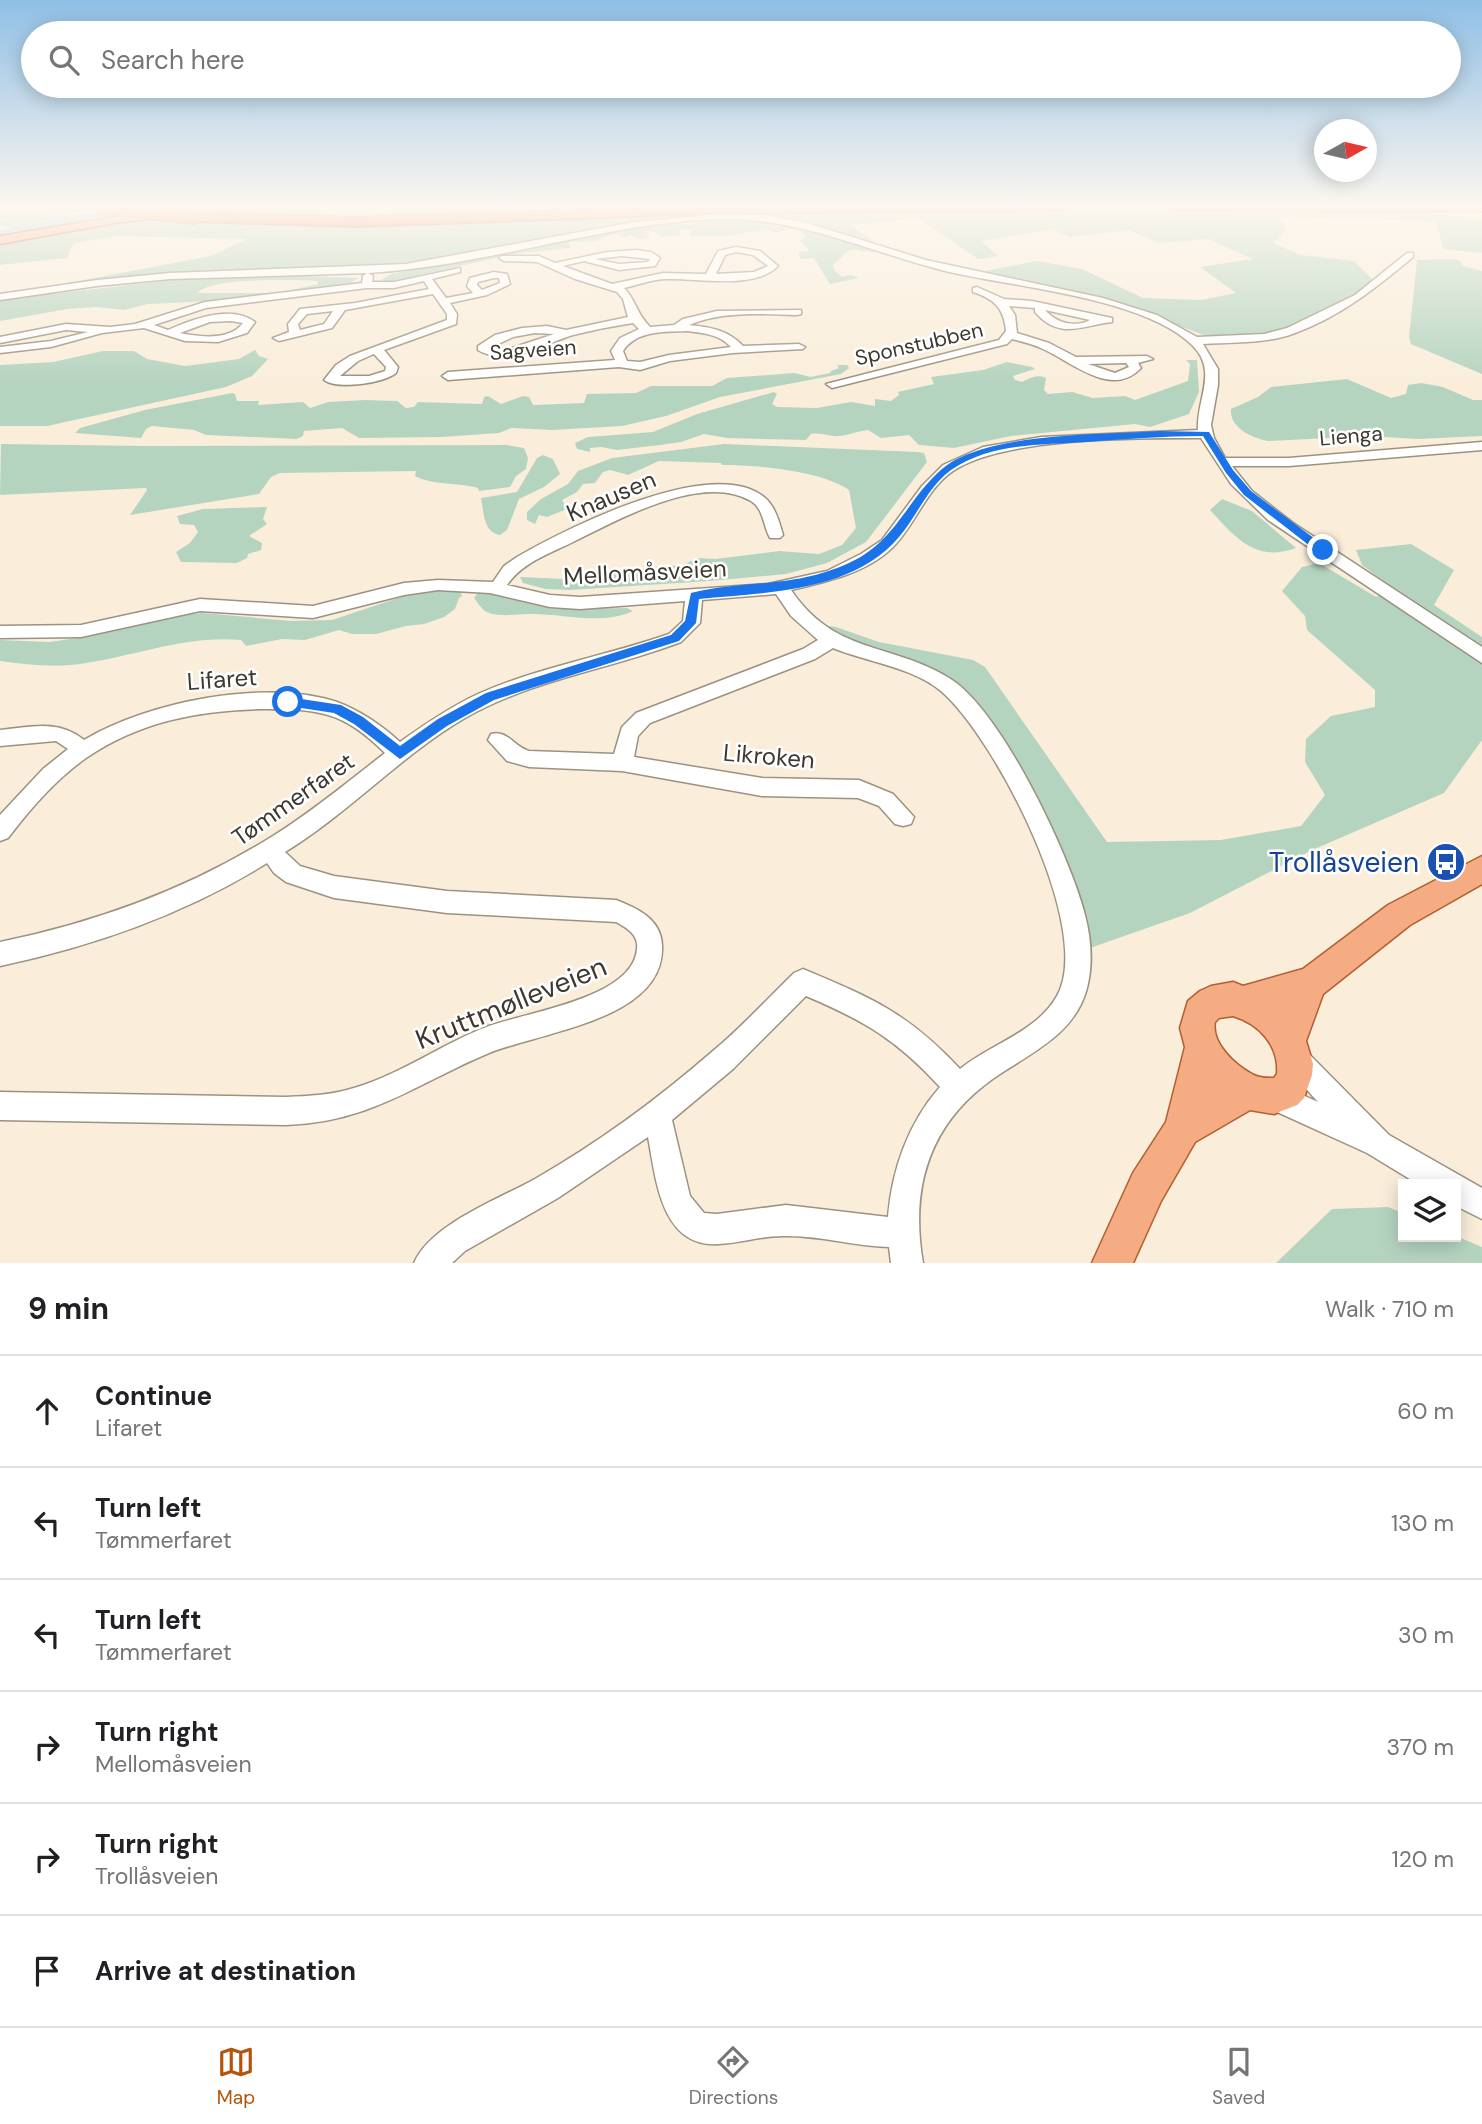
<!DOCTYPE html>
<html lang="en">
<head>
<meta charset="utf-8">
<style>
	body { margin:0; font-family:"DM Sans",sans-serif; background:#f6f6f6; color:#202124 }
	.controls { position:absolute; right:21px; bottom:21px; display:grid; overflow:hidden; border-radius:0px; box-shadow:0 4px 18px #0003 }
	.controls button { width:63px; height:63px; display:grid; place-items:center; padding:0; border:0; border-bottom:2px solid #e0e0e0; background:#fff; color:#202124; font:35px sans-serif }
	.compass { position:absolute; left:1314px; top:119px; width:63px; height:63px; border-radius:50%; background:#fff; box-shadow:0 4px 18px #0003; rotate:82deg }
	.stop { position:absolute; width:21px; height:21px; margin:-16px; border:5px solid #1a73e8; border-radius:50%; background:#fff }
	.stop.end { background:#1a73e8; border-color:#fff; box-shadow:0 2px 7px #0008 }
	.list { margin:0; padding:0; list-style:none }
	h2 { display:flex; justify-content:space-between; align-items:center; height:91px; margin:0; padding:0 28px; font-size:30px }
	h2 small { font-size:23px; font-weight:400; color:#757577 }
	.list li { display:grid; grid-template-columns:46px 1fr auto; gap:21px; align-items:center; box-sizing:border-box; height:112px; padding:0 28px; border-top:2px solid #e0e0e0 }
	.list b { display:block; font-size:26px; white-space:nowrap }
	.list p { margin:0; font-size:23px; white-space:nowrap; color:#757577 }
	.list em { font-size:23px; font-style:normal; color:#757577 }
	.icon { flex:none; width:38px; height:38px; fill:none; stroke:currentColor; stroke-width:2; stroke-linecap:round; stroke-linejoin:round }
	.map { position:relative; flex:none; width:1482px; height:1263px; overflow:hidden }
	.search { position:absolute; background:#fff; box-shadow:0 4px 18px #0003; left:21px; right:21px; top:21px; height:77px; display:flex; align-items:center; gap:18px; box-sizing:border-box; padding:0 24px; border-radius:38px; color:#757577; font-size:26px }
	.sheet { height:763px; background:#fff }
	nav { display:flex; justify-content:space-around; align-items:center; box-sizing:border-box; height:98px; border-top:2px solid #e0e0e0; background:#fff; font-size:19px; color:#757577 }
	nav a { display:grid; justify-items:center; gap:4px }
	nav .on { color:#b45309 }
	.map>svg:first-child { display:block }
	.green { fill:#b5d4c0 }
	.water { fill:#a9d0e1 }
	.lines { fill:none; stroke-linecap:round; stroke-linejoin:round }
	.stream { stroke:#a9d0e1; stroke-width:2.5 }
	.river { fill:#a9d0e1; fill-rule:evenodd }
	.minor-casing { stroke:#9c9280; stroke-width:3 }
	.major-casing { stroke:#b05f30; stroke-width:3 }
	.highway-casing { stroke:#b05f30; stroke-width:4 }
	.minor { fill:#fff; fill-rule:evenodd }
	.major { fill:#f5ac83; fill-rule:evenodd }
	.highway { fill:#ee7430; fill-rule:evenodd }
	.highway-bridge-casing { stroke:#b05f30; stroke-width:16; stroke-linecap:butt }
	.highway-bridge { stroke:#ee7430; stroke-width:14 }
	.route { fill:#1a73e8 }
	.labels { text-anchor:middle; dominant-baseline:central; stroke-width:5; stroke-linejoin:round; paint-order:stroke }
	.far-street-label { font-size:21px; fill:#3d3931; stroke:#fff }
	.street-label { font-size:24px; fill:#3d3931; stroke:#fff }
	.near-transit-label { font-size:28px; fill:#164399; stroke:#fff; text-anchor:end }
	.near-street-label { font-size:28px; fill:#3d3931; stroke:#fff }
</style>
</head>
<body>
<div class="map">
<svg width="1482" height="1263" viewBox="0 0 1482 1263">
	<rect width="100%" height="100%" fill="#faeedb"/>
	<path class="green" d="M0,206H87L106,209L0,220Z
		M246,206H717C545,212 370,227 198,212Z
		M887,209L1413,212L1482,219V253L1443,249L1436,221L1279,217L1287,229L1273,243L1301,255L1354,261L1373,280L1356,299L1273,335L1214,339L1119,303L1003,279L985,271L1037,261L1082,269L1143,298L1201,300L1236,293L1200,267L1253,259L1208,239L1158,243L1129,230L1070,237L1053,229L981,241L998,256L978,259L919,218L849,225L874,242L807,221L754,212Z
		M719,212V214L610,224L449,257L364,267L206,270L73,282L211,256L247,239L117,236L74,243L67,258L0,265V242L85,226L158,217L250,223H421Z
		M704,220L763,221L774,227L785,224L813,230L876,252C849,252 857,241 833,265L834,270L842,277L850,275L859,278L830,284L814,258L801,259L798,252L810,251L800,241L806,237C798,225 786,230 775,233L767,229L728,236H690L693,229H679L681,235L661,237C658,232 651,230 646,232L650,238L638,239L632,235L619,238L621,235L617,233L596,241L568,242L571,247L569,248L513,254L388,282L381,280L391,274L531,249L583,235L674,221L689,225Z
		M1449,259L1459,260L1463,266L1482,271V374L1411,344L1409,337L1417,260Z
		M297,276L359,278L350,283L285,292H282L318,284V281C297,280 210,277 198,293H272L211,301L148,304L124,310L96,307L67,309L0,321V300L182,279Z
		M255,350L259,356L268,359L252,376L226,387L47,426H0V365L53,362L103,351H134L147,359L185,366L239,359Z
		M1186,360H1197L1199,392L1189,414L1150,427L1135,424L1011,436L954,448L919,445L909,435L881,438L868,430C858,431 849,435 840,436C829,437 822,432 811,434L806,440L727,438L704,434L681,442L660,445L617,450L601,447L590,448V452L577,449L575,443L588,437L653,432L697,414L774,392L777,394L772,404L777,407L817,408L851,402L875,406V399L891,401L899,395L898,392L934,384L931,377L983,370L1007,362L1032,367L1035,369L1013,376L1015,380L1022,382C1030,378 1037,374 1046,378L1044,390L1048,394L1072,392L1093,398L1125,396L1135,400L1188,381L1190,364Z
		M837,365H847L849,368L841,374L720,397L666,416L622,426L552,430L511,428L499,433L442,437L359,438L342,428L304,431L303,436L297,439L206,435L194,430L152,426L146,429L141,438L75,433L80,428L145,410L232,393L235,394L237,401H259L258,405L303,402L310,408L328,402L365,400L397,401L406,408L414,407L418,402L482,404L484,397L488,396L501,404L523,396L529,397L533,405L584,403L587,394L636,393L651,386H712L727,378L794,373L811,377L830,373L831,371L839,368Z
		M1347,379L1391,398L1406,394L1408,385L1421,383L1443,387L1473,400H1482V436L1418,439L1367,436L1268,441C1253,438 1229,428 1231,409L1258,397L1271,387Z
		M1,444L146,446L507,445L524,448L528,458L526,469L516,476L510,487L479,491L478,488C457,482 434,486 415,476L416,471L280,473L271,477L259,494L130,515L147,490L146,488L0,495Z
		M724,444L918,452L924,453L927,462L866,542L827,563L786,574L709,581L570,590L545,589L523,583L520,577L565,579L586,576L587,573L682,565L698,558L715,559L779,551L819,554L842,545L856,528L849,490C820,470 755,465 722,465L721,463L659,461L628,475L610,470L603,472L595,483L583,484L577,492L562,500L567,509L547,517L539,515L535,524L527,520V512L541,499L568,484L578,471L612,458Z
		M543,455L553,459L560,474L544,487L519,499L507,530L500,535C483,532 484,513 481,498L517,492L537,458Z
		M1222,499L1252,511L1296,548C1255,563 1235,537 1210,510Z
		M267,507L263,519L267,524L249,536L262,543L261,550L248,554L247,558L237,563L181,562L176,552L190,543L198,532L194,525L180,524L177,516L203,509Z
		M1411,544L1454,570L1434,605L1482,637V740L1444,793L1310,851L1190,913L1090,948L965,691L824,630L829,626L836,627L879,642L973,660L985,667L1107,842L1221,840L1301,826L1325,795L1305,762L1306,739L1331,716L1375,707V690L1307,630L1305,616L1282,591L1302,567L1319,563L1376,597L1393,588L1362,565L1356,550Z
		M460,590L462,596L459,598L455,609L444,617L424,624L406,626L376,634H352L339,630L305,640L282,639L246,646L241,640C188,635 138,655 86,663C58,668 28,665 0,661V640L50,642L89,636L176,615L203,613L291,621L332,620L413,593Z
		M485,592L554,609L627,608L633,611C601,626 561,613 529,614C515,614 497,618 485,611C481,608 477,602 474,598L478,593Z
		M1388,1207L1403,1213V1237L1456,1236L1482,1247V1263H1276L1332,1209Z"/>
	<path class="water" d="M141,206H208L100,218L28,232L0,225V221L93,213Z"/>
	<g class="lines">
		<path class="stream" d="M357,206L390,211L535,206L551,209"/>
		<path class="river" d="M53,219L60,223L58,226L0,239V231Z"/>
		<defs>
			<path id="minor" d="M718,214L763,215L804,222L926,260L1103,298L1157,315L1197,337L1264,334L1287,328L1355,295L1407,253H1413V257C1377,287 1340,317 1295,333C1267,344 1233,342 1203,344L1218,369V385L1211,425L1214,438L1225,458H1289L1482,442V450L1289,466H1232L1252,491L1293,523L1482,647V663L1268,520L1231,484L1201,438C1139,438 1003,437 953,471C926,489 916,524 893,547C867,573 826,582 791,590C835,655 890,642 949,678C1001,709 1070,856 1085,915C1091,938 1093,965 1087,988C1076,1031 1037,1050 1003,1072C932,1117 909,1182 923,1263H891L889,1247C853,1246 819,1235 783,1236C761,1236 741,1243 719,1244C661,1248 656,1179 648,1137L558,1198L465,1251L452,1263H414C431,1224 499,1199 535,1179C598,1143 659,1098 713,1051C742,1027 767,999 794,973L803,969C872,998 908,1013 960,1069C990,1044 1037,1032 1057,996C1095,929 994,736 941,691C912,667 867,662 833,648L815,659L650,723L638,736L634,757L762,778L859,780L893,794L914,817L911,824L903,826L895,824L879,806L858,798L762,796L622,771L529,767L507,761L488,740L491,734C507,729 514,747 529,751L614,754L622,727L636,713L803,649L818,640L791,616L776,594L702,600L700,623L681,642C610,669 531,680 465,718C400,756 349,813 285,852L300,866L334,876L447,891L616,900C637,908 661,919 662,945C666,1020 540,1032 489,1053C415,1084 371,1122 286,1125L0,1120V1092L286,1097C309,1096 332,1095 354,1088C402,1074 443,1043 489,1026C528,1012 633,998 637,949C639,935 627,928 616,922L447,913L334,898L286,882L274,873L267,863C185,914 94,946 0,966V942C98,922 188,889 273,836C313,811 349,781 385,753C369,737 350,721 328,715C308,709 285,709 264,709C200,710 140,721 86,758C55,780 31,808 8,838L0,841V815L43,769L68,749L56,741L0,746V730C31,727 58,719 84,740C147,702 266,678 337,702C361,711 381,725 400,742C425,724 450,707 478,694C539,667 606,656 669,634L683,621L685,601L580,609L550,607L490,593L438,590L404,595L313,618L200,611L81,637L0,638V626L81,625L200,599L313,606L404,583L438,580L493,582L504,566L517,557C567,528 712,455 764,497C775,506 779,521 783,535L780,538H770C763,526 764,509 751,501C702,472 618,520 573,542C549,554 523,562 507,585L550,595L580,597L768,584L827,571L861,554L882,540L922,486L943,465L983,447L1041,437L1198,430C1196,399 1219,371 1192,345C1143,297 1012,287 945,271C867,251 796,216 714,219C597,225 485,266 368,273L373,276L372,282H394L460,268V272L432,279L446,298L473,293L467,286L470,278L494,272L507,274L510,284L487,295L450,303L457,314L456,324L384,350L398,367L396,373C383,383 338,390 324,380L336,365L350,356L447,320V314L433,294L345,310L332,328L279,341L273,338L289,332L288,324L300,309L355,303L429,289L424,281L394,288H367L206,308L154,325L168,330C192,319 232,304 255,322L247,333L218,342L185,341L144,328L102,333L51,347L0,353V347L51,341L88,332L66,330L0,343V337L66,324L110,327L135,324L205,302L362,283L363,276L367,273L170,279L97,286L0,300V294L97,280L170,273L406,264L628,223ZM494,278H499L500,283L482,290L477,285L478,282ZM333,311L324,324L300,330L298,324L307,314ZM231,321L243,323C230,341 199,337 180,333L210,322ZM374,354L386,367L385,371L369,376H340L358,361ZM806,996C865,1021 897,1040 940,1087C908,1123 892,1170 888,1217L786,1205L717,1214L704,1213L690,1196L672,1120L733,1069Z
				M736,247L760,251L778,266C755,290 697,278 667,279C653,279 638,285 624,288C636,300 636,313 650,327L674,325L683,319L717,311L801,310V314L797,315C763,314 721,311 689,325C710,327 728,330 743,346L799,344L805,347L803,349L733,353L670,361L640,370L619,367L448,380L442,376L448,372L615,360L611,351L620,338L639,329L633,323C613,326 593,330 573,335C543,344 508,368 478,350V346L495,335L522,328L547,326L566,330L628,317L623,299L617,292L575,279L537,262L504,261L499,258L501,256H539L555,263L607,252L636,250L651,252L660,258L655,266L619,270L584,261L563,266L612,284L663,273L706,274L718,251ZM736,252L753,255L768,266L754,272L716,274L725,255ZM622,256L650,259L648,262L619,264L595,259ZM687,331C703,333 719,334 731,347L669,355L640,362L627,361L623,351C636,330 665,332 687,331ZM535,333L554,334L509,349L490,348L513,337Z
				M977,287L1004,299L1032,301L1112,318V322C1083,325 1060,341 1035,312V308L1009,306L1015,315L1017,333L1049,343L1076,357L1147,356L1153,359L1138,363L1141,368C1112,399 1072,362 1043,349C1033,344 1023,342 1012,339L1007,344L832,388L826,384L999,340L1006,331C1004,309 995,299 973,292V288ZM1045,310L1090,320C1075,328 1056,323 1045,310ZM1126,363L1129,367L1115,373L1088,364Z
				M1296,1046L1305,1050L1389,1135L1482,1188V1219L1456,1206V1184H1418L1367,1153L1264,1106L1260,1096L1264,1086L1274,1082L1318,1102L1287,1068L1283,1059L1287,1050Z"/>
			<path id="major" d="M209,206H241L236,209L115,223L0,244V236L115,217Z
				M1482,856V884L1410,925L1323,994L1306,1041L1313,1064L1312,1075L1304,1098L1297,1105L1274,1114L1250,1110L1195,1142L1161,1201L1133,1263H1092L1133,1173L1166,1122L1185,1047L1180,1028L1188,1001L1200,991L1211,986L1233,982L1243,986L1303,969L1388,905ZM1233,1016C1260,1024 1279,1046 1277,1074L1274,1078C1266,1078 1258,1078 1252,1074C1235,1065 1211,1043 1215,1022L1219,1018Z"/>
			<path id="highway" d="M699,206H1071L1065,210L717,213L356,226L196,221L190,217L196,213L356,218Z
				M1167,206H1482V211L1173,210Z"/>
		</defs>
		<use href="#minor" class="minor-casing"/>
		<use href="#major" class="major-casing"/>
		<use href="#highway" class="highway-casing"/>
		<use href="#minor" class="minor"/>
		<use href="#major" class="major"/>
		<use href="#highway" class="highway"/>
		<defs>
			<path id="highway-bridge" d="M99,206L196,217"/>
		</defs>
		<use href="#highway-bridge" class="highway-bridge-casing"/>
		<use href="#highway-bridge" class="highway-bridge"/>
	</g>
	<linearGradient id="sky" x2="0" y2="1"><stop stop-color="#8fbfe5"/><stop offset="0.54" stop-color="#fdf7ef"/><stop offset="1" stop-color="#fdf7ef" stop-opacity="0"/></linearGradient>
	<rect width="1482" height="383" fill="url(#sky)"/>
	<path class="route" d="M1159,431L1209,432L1233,470L1251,491L1327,548V553H1319L1244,495L1226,473L1203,436C1164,436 1125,439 1086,442C1041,445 990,443 951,470C928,487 917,516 899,537C852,593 765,592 699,599L696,623L679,641L494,700L447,726L400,759L354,724L334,713L288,706L282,702L288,697L341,705L363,717L400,746L438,719L486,693L671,635L685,621L691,593C748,579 794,589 851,562C896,541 907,499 942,469C985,432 1103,435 1159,431Z"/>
	<defs>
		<symbol id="bus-disc" viewBox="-11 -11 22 22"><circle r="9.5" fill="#1a4fb4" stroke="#fff"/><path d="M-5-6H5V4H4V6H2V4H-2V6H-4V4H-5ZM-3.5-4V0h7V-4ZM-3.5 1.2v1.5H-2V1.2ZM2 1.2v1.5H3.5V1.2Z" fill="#fff"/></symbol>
	</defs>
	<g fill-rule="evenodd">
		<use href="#bus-disc" x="1424" y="840" width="44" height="44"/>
	</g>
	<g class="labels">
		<g class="far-street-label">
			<text transform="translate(919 344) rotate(-13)">Sponstubben</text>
			<text transform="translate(533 350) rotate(-4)">Sagveien</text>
			<text transform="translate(1351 436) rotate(-5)">Lienga</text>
		</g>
		<g class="street-label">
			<text transform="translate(611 496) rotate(-23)">Knausen</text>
			<text transform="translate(645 572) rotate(-3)">Mellomåsveien</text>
			<text transform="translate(222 679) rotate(-4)">Lifaret</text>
			<text transform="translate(769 756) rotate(5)">Likroken</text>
			<text transform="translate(293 799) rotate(-35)">Tømmerfaret</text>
		</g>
		<g class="near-transit-label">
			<text x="1419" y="862">Trollåsveien</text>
		</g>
		<g class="near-street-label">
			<text transform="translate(511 1003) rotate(-22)">Kruttmølleveien</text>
		</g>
	</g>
</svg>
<div class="controls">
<button><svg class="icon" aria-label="layers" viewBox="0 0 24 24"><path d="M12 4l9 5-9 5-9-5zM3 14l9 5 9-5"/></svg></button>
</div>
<svg class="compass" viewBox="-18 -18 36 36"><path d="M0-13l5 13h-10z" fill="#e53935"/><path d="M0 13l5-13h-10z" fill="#757577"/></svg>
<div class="stop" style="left:288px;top:702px"></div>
<div class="stop end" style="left:1323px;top:550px"></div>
<div class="search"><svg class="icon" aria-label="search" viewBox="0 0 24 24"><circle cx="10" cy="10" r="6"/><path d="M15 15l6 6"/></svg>Search here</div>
</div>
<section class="sheet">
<h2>9 min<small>Walk · 710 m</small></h2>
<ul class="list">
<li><svg class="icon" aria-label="ahead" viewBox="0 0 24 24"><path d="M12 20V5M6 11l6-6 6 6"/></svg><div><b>Continue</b><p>Lifaret</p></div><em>60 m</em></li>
<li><svg class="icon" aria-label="left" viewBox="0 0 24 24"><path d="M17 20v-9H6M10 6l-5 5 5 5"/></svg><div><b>Turn left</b><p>Tømmerfaret</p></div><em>130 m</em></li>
<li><svg class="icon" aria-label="left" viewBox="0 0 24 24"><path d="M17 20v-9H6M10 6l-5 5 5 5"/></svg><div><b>Turn left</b><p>Tømmerfaret</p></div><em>30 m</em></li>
<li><svg class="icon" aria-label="right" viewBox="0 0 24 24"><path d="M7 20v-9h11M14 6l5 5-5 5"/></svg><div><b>Turn right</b><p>Mellomåsveien</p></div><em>370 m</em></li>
<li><svg class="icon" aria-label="right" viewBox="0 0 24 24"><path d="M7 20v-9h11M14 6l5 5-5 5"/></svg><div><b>Turn right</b><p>Trollåsveien</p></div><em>120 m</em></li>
<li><svg class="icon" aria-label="arrive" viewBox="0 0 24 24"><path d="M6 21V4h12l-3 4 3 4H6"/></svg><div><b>Arrive at destination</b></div></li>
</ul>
</section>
<nav>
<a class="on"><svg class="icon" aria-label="map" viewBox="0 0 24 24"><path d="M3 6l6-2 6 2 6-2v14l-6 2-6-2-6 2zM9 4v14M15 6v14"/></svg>Map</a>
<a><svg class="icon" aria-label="directions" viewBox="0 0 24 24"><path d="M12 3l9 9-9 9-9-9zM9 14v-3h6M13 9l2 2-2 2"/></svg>Directions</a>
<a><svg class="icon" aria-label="saved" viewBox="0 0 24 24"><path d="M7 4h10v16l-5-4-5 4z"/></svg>Saved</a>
</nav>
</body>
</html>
